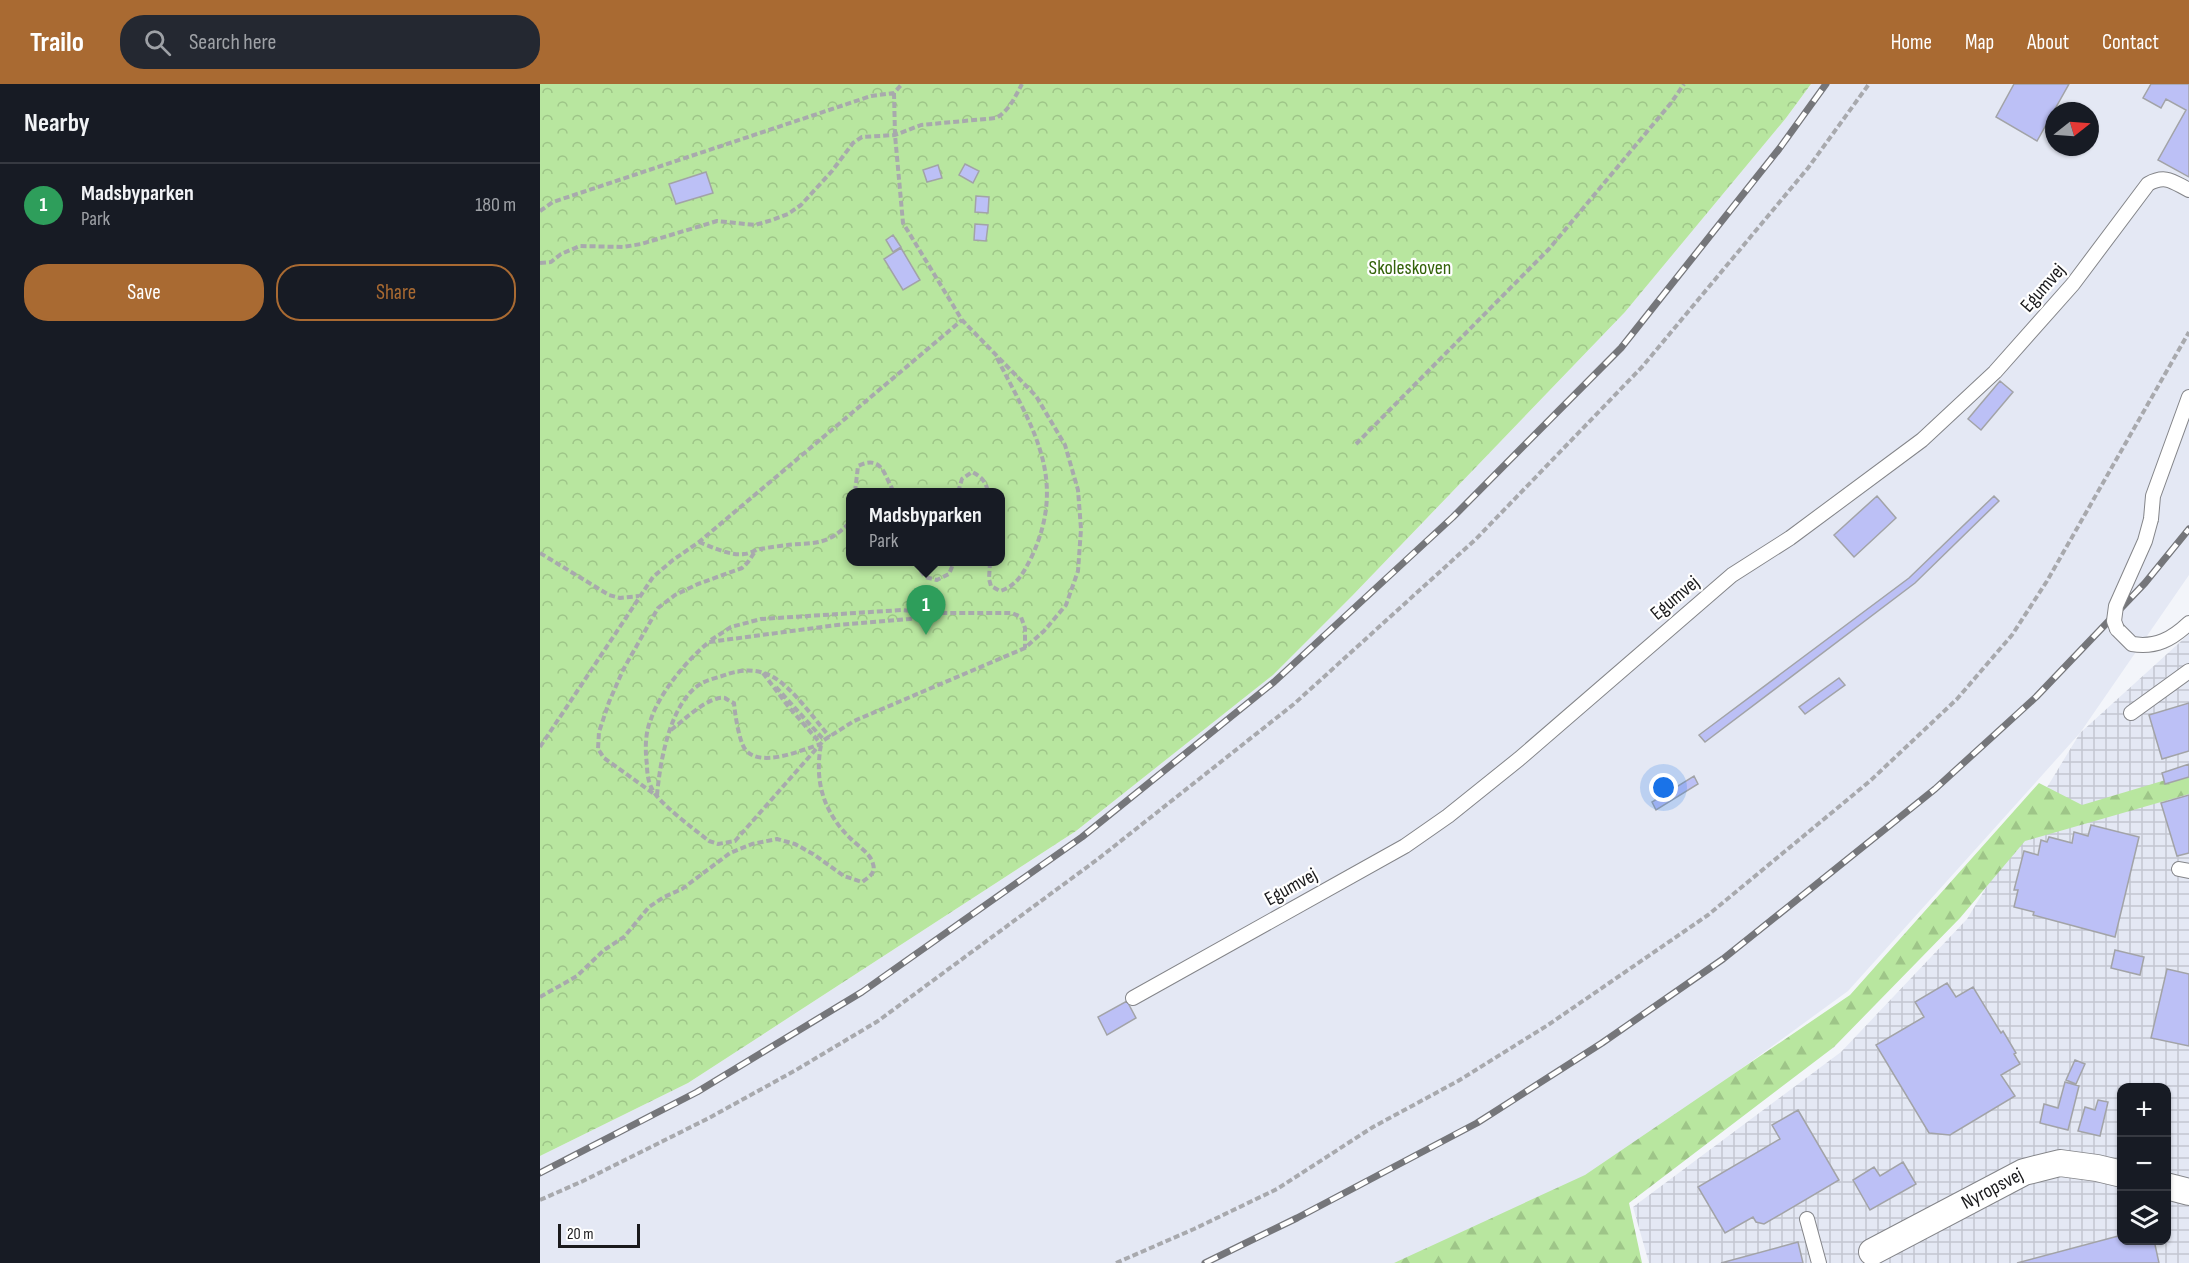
<!DOCTYPE html>
<html lang="en">
<head>
<meta charset="utf-8">
<style>
	body { margin:0; font-family:"Sofia Sans Condensed",sans-serif; background:#242831; color:#f1f3f6 }
	.controls { position:absolute; right:18px; bottom:18px; display:grid; overflow:hidden; border-radius:12px; box-shadow:0 2px 4px #0004 }
	.controls button { width:54px; height:54px; display:grid; place-items:center; padding:0; border:0; border-bottom:2px solid #363941; background:#171b24; color:#f1f3f6; font:30px sans-serif }
	.compass { position:absolute; left:1505px; top:18px; width:54px; height:54px; border-radius:50%; background:#171b24; box-shadow:0 2px 4px #0004; rotate:73deg }
	.scale { position:absolute; left:18px; bottom:15px; width:82px; box-sizing:border-box; padding-left:6px; border:3px solid #1a1a1c; border-top:0; font-size:16px; line-height:21px; white-space:nowrap; color:#1a1a1c; -webkit-text-stroke:4px #fff; paint-order:stroke }
	.you { position:absolute; left:1124px; top:704px; width:21px; height:21px; margin:-15px; border:4px solid #fff; border-radius:50%; background:#1a73e8; box-shadow:0 0 0 9px #1a73e833 }
	.badge { display:grid; place-items:center; width:39px; height:39px; border-radius:50%; background:#a96a32; color:#fff; font-size:20px; font-weight:700 }
	.pin { position:absolute; translate:-50% -50px; filter:drop-shadow(0 2px 3px #0008) }
	.pin::after { content:''; position:absolute; top:32px; width:21px; height:18px; background:inherit; clip-path:polygon(0 0,100% 0,50% 100%) }
	.popup { position:absolute; left:306px; top:404px; width:159px; height:78px; box-sizing:border-box; display:grid; place-content:center; border-radius:12px; background:#171b24; filter:drop-shadow(0 2px 4px #0005); font-size:20px; white-space:nowrap; color:#9ea1a6 }
	.popup b { font-size:22px; color:#f1f3f6 }
	.popup::after { content:''; position:absolute; left:50%; top:100%; margin-left:-12px; border:12px solid transparent; border-top-color:#171b24 }
	.list { margin:0; padding:0; list-style:none }
	h2 { display:flex; justify-content:space-between; align-items:center; height:78px; margin:0; padding:0 24px; font-size:26px }
	h2 small { font-size:20px; font-weight:400; color:#9ea1a6 }
	.list li { display:grid; grid-template-columns:39px 1fr auto; gap:18px; align-items:center; box-sizing:border-box; height:84px; padding:0 24px; border-top:2px solid #363941 }
	.list b { display:block; font-size:22px; white-space:nowrap }
	.list p { margin:0; font-size:20px; white-space:nowrap; color:#9ea1a6 }
	.list em { font-size:20px; font-style:normal; color:#9ea1a6 }
	.actions { display:flex; gap:12px; padding:18px 24px }
	.actions a { flex:1; padding:14px 0; border:2px solid #a96a32; border-radius:24px; text-align:center; font-size:21px; color:#a96a32 }
	.actions .main { background:#a96a32; color:#fff }
	.icon { flex:none; width:33px; height:33px; fill:none; stroke:currentColor; stroke-width:2; stroke-linecap:round; stroke-linejoin:round }
	.map { position:relative; flex:none; width:1649px; height:1179px; overflow:hidden }
	header { display:flex; align-items:center; gap:36px; box-sizing:border-box; height:84px; padding:0 30px; background:#a96a32; color:#fff }
	header strong { font-size:28px }
	nav { display:flex; gap:33px; margin-inline-start:auto; font-size:21px }
	.search { width:420px; height:54px; background:#242831; display:flex; align-items:center; gap:15px; box-sizing:border-box; padding:0 21px; border-radius:24px; color:#9ea1a6; font-size:22px }
	main { display:flex }
	aside { flex:1; background:#171b24 }
	.map>svg:first-child { display:block }
	.built { fill:#e4e8f4; fill-rule:evenodd }
	.industrial { fill:url(#industrial-grid); fill-rule:evenodd }
	.forest { fill:url(#forest-firs) }
	.park { fill:url(#park-crowns); fill-rule:evenodd }
	.building { fill:#bcc0f6; stroke:#a2a3a7; stroke-width:1.5 }
	.lines { fill:none; stroke-linecap:round; stroke-linejoin:round }
	.service-casing { stroke:#848589; stroke-width:16 }
	.minor-casing { stroke:#848589; stroke-width:28 }
	.path { stroke:#a8a9ad; stroke-width:4; stroke-dasharray:6 3; stroke-linecap:butt }
	.service { stroke:#fff; stroke-width:14 }
	.minor { stroke:#fff; stroke-width:26 }
	.rail-casing { stroke:#75767a; stroke-width:7 }
	.rail { stroke:#fff; stroke-width:4.5; stroke-dasharray:14; stroke-linecap:butt }
	.service-bridge-casing { stroke:#848589; stroke-width:16; stroke-linecap:butt }
	.service-bridge { stroke:#fff; stroke-width:14 }
	.labels { text-anchor:middle; dominant-baseline:central; stroke-width:4.5; stroke-linejoin:round; paint-order:stroke }
	.park-label { font-size:20px; fill:#336209; stroke:#fff }
	.street-label { font-size:20px; fill:#1a1a1c; stroke:#fff }
</style>
</head>
<body>
<header>
<strong>Trailo</strong>
<div class="search"><svg class="icon" aria-label="search" viewBox="0 0 24 24"><circle cx="10" cy="10" r="6"/><path d="M15 15l6 6"/></svg>Search here</div>
<nav><a>Home</a><a>Map</a><a>About</a><a>Contact</a></nav>
</header>
<main>
<aside>
<h2>Nearby<small></small></h2>
<ul class="list">
<li><span class="badge" style="background:#2e9e5b">1</span><div><b>Madsbyparken</b><p>Park</p></div><em>180 m</em></li>
</ul>
<div class="actions"><a class="main">Save</a><a>Share</a></div>
</aside>
<div class="map">
<svg width="1649" height="1179" viewBox="0 0 1649 1179">
	<defs>
		<pattern id="industrial-grid" width="8" height="8" patternUnits="userSpaceOnUse" patternTransform="scale(1.5)"><rect width="8" height="8" fill="#e4e8f4"/><path d="M0 4h8M4 0v8" fill="none" stroke="#c3c6d1"/></pattern>
		<pattern id="forest-firs" width="22" height="20" patternUnits="userSpaceOnUse" patternTransform="scale(1.5)"><rect width="22" height="20" fill="#b8e69f"/><path d="M5 1l3.5 6h-7zM16 11l3.5 6h-7z" fill="#9ec588"/></pattern>
		<pattern id="park-crowns" width="20" height="18" patternUnits="userSpaceOnUse" patternTransform="scale(1.5)"><rect width="20" height="18" fill="#b8e69f"/><path d="M2 6a3 3 0 1 1 6 0M12 15a3 3 0 1 1 6 0" fill="none" stroke="#9ec588"/></pattern>
	</defs>
	<rect width="100%" height="100%" fill="#f3f5fa"/>
	<path class="built" d="M1271,0H1649V491L1540,649L1308,907L1047,1097L865,1179H0V1072L148,999L536,747L733,591L813,511L1085,228L1246,34ZM1514,27H1550V63H1514Z"/>
	<path class="industrial" d="M1649,550V1179H1109L1093,1123L1301,968L1427,835L1540,649ZM1582,1004H1626V1156H1582Z"/>
	<path class="forest" d="M1649,689V710L1485,757L1420,834L1294,963L1089,1119L1102,1179H854L1045,1091L1310,911L1499,699L1542,721Z"/>
	<path class="park" d="M0,0H1271L1246,34L1085,228L813,511L733,591L536,747L148,999L0,1072ZM311,408H461V478H311Z"/>
	<path class="building" d="M1474,0H1529L1497,57L1456,33Z
		M1611,0H1649V93L1618,76L1646,26L1626,15L1621,24L1603,14Z
		M425,80L439,87L433,99L419,91Z
		M398,81L402,94L387,98L383,86Z
		M166,88L173,109L136,120L129,100Z
		M436,112L449,113L448,129L435,128Z
		M435,140L448,141L446,157L434,156Z
		M353,151L361,163L353,168L346,156Z
		M361,164L380,196L363,206L344,175Z
		M1460,297L1473,308L1441,346L1428,335Z
		M1337,412L1356,434L1314,473L1294,451Z
		M1454,412L1459,417L1375,499L1165,658L1159,651L1369,494Z
		M1299,594L1305,601L1265,630L1259,623Z
		M1649,619V667L1622,675L1609,631Z
		M1649,680V693L1625,700L1622,689Z
		M1154,692L1158,700L1116,726L1112,718Z
		M1649,711V769L1637,772L1621,719Z
		M1551,741L1599,753L1575,853L1493,831L1494,828L1474,823L1478,806H1474L1484,767L1498,771L1501,756L1507,758L1509,753L1532,759L1534,748L1548,752Z
		M1575,866L1604,873L1600,891L1571,884Z
		M1627,885L1649,890V962L1611,954Z
		M1407,899L1416,913L1433,903L1461,949L1463,947L1476,969L1474,970L1480,980L1461,991L1475,1012L1410,1051L1389,1049L1336,961L1384,933L1375,918Z
		M587,917L596,934L567,951L558,933Z
		M1535,976L1545,980L1536,1000L1526,996Z
		M1525,998L1539,1002L1528,1046L1500,1039L1504,1020L1518,1024Z
		M1558,1016L1568,1018L1560,1052L1538,1047L1545,1023L1555,1026Z
		M1258,1026L1299,1096L1224,1140L1216,1138L1213,1133L1185,1149L1158,1103L1240,1055L1232,1041Z
		M1363,1078L1376,1100L1330,1126L1313,1096L1334,1083L1340,1092Z
		M1582,1151V1156H1614L1619,1179H1477Z
		M1258,1158L1263,1179H1181Z"/>
	<g class="lines">
		<defs>
			<path id="service" d="M1611,435L1613,412L1649,313
				M1577,545L1592,560C1616,564 1632,555 1649,539
				M1591,629L1649,587
				M1639,785L1649,787
				M593,914L865,762L908,732L979,675L1192,491L1250,454L1382,356L1455,288L1533,200L1608,100C1626,90 1633,98 1649,106
				M1267,1135L1279,1179"/>
			<g id="minor">
				<path d="M1626,1102L1649,1108"/>
				<path id="s1" d="M1332,1168L1484,1088L1520,1079L1557,1084L1582,1090"/>
			</g>
		</defs>
		<use href="#service" class="service-casing"/>
		<use href="#minor" class="minor-casing"/>
		<path class="path" d="M354,9L355,51L363,139L422,236L496,312L525,361L538,406L541,445L538,487L526,521L504,547L485,564L314,637L284,656L195,757L178,760L169,757C154,745 128,726 116,711C109,702 107,692 107,681C105,666 105,649 111,635C120,608 148,575 169,558L297,541L370,535L396,529H472L481,533L485,544V564
			M0,127L13,118L331,12L354,9L362,0
			M0,179L11,178L21,170L40,162L83,163L101,160L177,137L215,141L232,136L248,130L261,121L292,87L313,59L322,53L355,51L381,41L456,34C469,27 475,13 482,0
			M816,360L1009,165L1131,19L1144,0
			M315,408L318,382C343,370 344,392 354,408
			M418,408L422,395L432,388C442,393 446,398 448,408
			M159,458C172,463 190,472 204,470C208,470 213,467 217,466C224,464 232,463 240,462C273,457 285,465 311,437
			M0,469L69,511L80,514L99,512
			M378,478L379,484L385,493L397,496L409,490L414,478
			M450,478L449,495L451,502L460,507C477,502 484,488 492,472C528,394 492,343 457,274
			M171,556L191,543L221,535L362,526L393,529
			M223,589L248,622L281,660
			M236,603L284,656
			M131,646C143,637 169,611 185,614C186,615 193,619 194,619C195,630 199,657 205,665C220,685 261,666 281,660
			M0,663L113,493L133,476L159,458L422,236
			M113,709L64,674L58,665L59,648L69,618L83,586L118,524L135,511L158,500L202,484L208,478L216,466
			M117,711C120,678 130,617 162,599C170,595 180,593 188,590C203,585 219,585 233,593C253,604 274,635 290,653
			M0,913L37,892L64,866L84,853L109,823L124,813L142,805L190,769L212,760L237,755L255,760L273,770L304,792L322,798C329,793 336,789 333,780C331,770 318,762 311,755C284,729 274,698 281,661
			M0,1116L43,1097L169,1034L256,986L338,937L558,775L754,620L936,455L1102,283L1268,84L1329,0
			M576,1179L654,1145L737,1105L833,1043L918,997L1008,941L1168,831L1330,697L1417,615L1472,551L1507,497L1649,248"/>
		<use href="#service" class="service"/>
		<use href="#minor" class="minor"/>
		<defs>
			<path id="rail" d="M0,1089L157,1008L322,908L542,753L734,598L913,433L1081,264L1239,65L1286,0
				M665,1179L757,1134L937,1039L1062,959L1183,875L1395,705L1496,613L1605,499L1649,445"/>
		</defs>
		<use href="#rail" class="rail-casing"/>
		<use href="#rail" class="rail"/>
		<defs>
			<path id="service-bridge" d="M1577,545L1574,537L1576,522L1605,457L1611,435"/>
		</defs>
		<use href="#service-bridge" class="service-bridge-casing"/>
		<use href="#service-bridge" class="service-bridge"/>
	</g>
	<g class="labels">
		<g class="park-label">
			<text x="870" y="184">Skoleskoven</text>
		</g>
		<g class="street-label">
			<text transform="translate(1503 204) rotate(-49)">Egumvej</text>
			<text transform="translate(1135 514) rotate(-40)">Egumvej</text>
			<text transform="translate(751 803) rotate(-29)">Egumvej</text>
			<text stroke="none"><textPath href="#s1" startOffset="136">Nyropsvej</textPath></text>
		</g>
	</g>
</svg>
<div class="controls">
<button>+</button>
<button>−</button>
<button><svg class="icon" aria-label="layers" viewBox="0 0 24 24"><path d="M12 4l9 5-9 5-9-5zM3 14l9 5 9-5"/></svg></button>
</div>
<svg class="compass" viewBox="-18 -18 36 36"><path d="M0-13l5 13h-10z" fill="#e53935"/><path d="M0 13l5-13h-10z" fill="#9ea1a6"/></svg>
<div class="scale">20 m</div>
<div class="you"></div>
<div class="pin badge" style="left:386px;top:551px;background:#2e9e5b">1</div>
<div class="popup"><b>Madsbyparken</b>Park</div>
</div>
</main>
</body>
</html>
